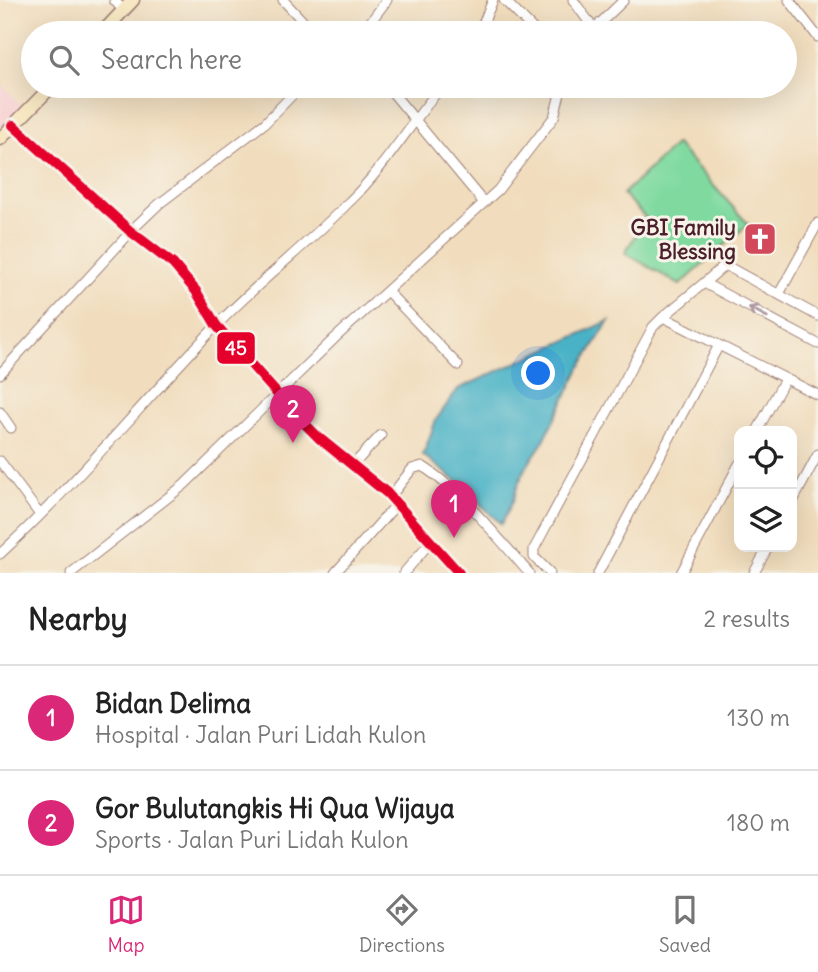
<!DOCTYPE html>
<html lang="en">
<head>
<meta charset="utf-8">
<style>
	body { margin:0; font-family:Delius,sans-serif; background:#f2f2f2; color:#222 }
	.controls { position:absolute; right:21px; bottom:21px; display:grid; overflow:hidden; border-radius:14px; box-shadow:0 7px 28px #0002 }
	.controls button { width:63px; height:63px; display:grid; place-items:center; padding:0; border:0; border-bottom:2px solid #e0e0e0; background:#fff; color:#222; font:35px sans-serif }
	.you { position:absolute; left:539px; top:374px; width:24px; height:24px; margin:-18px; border:5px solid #fff; border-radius:50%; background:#1a73e8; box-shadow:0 0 0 10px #1a73e833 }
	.badge { display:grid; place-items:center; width:46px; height:46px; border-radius:50%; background:#db2777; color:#fff; font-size:23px; font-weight:700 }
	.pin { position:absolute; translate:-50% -58px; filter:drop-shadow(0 2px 4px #0008) }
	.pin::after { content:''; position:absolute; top:37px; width:24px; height:21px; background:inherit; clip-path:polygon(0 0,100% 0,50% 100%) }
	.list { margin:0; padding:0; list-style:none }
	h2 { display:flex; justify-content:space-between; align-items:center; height:91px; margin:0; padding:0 28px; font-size:30px }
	h2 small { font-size:23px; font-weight:400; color:#767676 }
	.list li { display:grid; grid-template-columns:46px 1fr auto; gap:21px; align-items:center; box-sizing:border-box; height:105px; padding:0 28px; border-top:2px solid #e0e0e0 }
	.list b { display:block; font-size:26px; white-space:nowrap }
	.list p { margin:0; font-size:23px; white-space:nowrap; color:#767676 }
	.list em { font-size:23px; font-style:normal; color:#767676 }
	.icon { flex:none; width:38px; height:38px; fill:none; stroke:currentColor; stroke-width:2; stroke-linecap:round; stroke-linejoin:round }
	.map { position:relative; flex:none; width:818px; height:573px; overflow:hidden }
	.search { position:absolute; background:#fff; box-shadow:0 7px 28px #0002; left:21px; right:21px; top:21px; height:77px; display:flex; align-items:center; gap:18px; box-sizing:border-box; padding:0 24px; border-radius:38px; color:#767676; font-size:26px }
	.sheet { height:301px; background:#fff }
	nav { display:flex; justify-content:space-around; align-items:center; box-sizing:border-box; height:98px; border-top:2px solid #e0e0e0; background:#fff; font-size:19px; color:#767676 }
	nav a { display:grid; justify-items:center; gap:4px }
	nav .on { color:#db2777 }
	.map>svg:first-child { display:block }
	.built { fill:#f7cfd0 }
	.green { fill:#80daa0; stroke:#657c66; stroke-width:2 }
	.water { fill:#48b2c6; stroke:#496878; stroke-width:2 }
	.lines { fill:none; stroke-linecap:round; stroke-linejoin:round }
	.street-casing { stroke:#9e7e74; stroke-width:11 }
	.secondary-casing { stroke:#9e7e74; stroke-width:15 }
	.street { stroke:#fff; stroke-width:9 }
	.secondary { stroke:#f7e8c3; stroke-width:12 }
	.bus-1-casing { stroke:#f7f3e8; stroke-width:16 }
	.bus-1 { stroke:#e4002b; stroke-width:10 }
	.oneway { stroke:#ae9aa0 }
	.labels { text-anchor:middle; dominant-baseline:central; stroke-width:6; stroke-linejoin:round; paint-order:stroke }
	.poi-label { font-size:21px; font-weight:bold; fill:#4a1f2b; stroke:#f7f3e8; text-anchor:end }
	.line-badge { stroke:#f7f3e8; stroke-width:2.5 }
	.badge-label { font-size:19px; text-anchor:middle; font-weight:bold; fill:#fff }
</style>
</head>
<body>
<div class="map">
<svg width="818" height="573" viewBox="0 0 818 573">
	<rect width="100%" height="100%" fill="#f7f3e8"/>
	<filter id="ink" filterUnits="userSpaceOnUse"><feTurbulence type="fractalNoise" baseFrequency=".0143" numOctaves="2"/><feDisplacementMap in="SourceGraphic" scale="14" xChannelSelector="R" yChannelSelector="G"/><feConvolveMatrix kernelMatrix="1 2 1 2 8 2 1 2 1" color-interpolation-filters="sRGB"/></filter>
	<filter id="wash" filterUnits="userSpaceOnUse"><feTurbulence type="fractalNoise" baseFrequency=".00686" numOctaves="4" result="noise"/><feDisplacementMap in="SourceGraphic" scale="28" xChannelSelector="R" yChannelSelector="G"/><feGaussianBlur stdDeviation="1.57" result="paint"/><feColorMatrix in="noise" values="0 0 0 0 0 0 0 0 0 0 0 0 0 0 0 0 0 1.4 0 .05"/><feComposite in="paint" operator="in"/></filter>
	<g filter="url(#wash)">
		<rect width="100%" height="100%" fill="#f1ddbd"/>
		<path class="built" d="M0,83L29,113L0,141Z"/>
		<path class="green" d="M676,144L748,224L680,285L625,253L646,218L623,194Z"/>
		<path class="water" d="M609,321L580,368L543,442L525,469L517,487L513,501L501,524L459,483L423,455L436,420L458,389Z"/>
	</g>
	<g filter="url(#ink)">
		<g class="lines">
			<defs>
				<path id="street" d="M114,0L124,11
					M283,0L314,33
					M504,0L537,33
					M573,0L597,33
					M789,0L818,37
					M362,33L387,0
					M479,33L493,0
					M590,33L624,0
					M387,86L484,203
					M13,125L130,231L173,264L196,291L216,325L296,415L319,438L387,493L459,573
					M387,291L458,365
					M779,294L818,223
					M818,316L725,265L704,283L818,344
					M663,317L704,283
					M0,374L137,225L159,204L265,123L301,86
					M0,412L11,428
					M757,431L785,379
					M0,461L40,515
					M353,465L381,435
					M390,497L412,469L422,466C459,489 500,540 529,573
					M792,503L818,454
					M0,554C77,483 144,401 216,326C258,282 307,245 349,202C385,167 410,124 442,86
					M71,573L184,485L335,338L498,190L554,117L562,86
					M335,573L397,504
					M404,573L431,541
					M550,573L534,557V549L653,327L663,317L818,395
					M598,573L719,345
					M681,573L739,464
					M754,573L768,547"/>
				<path id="secondary" d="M102,33L133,0
					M0,139L52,86"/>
			</defs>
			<use href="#street" class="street-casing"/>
			<use href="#secondary" class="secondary-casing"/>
			<use href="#street" class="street"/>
			<use href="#secondary" class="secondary"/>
			<defs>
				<path id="bus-1" d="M13,125L130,231L173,264L196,291L216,325L296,415L319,438L387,493L459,573"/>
			</defs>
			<use href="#bus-1" class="bus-1-casing"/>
			<use href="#bus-1" class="bus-1"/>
		</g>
		<defs><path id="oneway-shaft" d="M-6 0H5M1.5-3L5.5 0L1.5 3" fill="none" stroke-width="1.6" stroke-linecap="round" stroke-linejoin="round" transform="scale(1.75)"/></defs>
		<use class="oneway" href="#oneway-shaft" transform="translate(758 312) rotate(-152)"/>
	</g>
	<defs>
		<symbol id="church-square" viewBox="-11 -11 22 22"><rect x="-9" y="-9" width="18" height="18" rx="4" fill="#d1495b" stroke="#f7f3e8"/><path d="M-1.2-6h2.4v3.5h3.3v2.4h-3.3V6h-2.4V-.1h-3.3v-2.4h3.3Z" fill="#fff"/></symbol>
	</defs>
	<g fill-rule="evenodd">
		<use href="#church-square" x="741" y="220" width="38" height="38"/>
	</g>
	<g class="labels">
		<g class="poi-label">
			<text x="736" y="227">GBI Family<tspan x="736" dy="24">Blessing</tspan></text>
		</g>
	</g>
	<rect class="line-badge" x="216" y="331" width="40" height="34" rx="7" fill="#e4002b"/>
	<g class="badge-label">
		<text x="236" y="355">45</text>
	</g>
</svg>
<div class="controls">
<button><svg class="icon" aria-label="locate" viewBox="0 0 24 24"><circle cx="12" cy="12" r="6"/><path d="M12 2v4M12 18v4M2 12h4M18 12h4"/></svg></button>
<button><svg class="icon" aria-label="layers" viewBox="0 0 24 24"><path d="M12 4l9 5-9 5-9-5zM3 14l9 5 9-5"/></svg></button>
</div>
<div class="you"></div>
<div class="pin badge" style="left:454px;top:538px">1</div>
<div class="pin badge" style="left:293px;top:443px">2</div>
<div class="search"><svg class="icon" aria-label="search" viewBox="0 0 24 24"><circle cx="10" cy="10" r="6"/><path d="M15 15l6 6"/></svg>Search here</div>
</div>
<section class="sheet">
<h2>Nearby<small>2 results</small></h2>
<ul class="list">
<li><span class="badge">1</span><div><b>Bidan Delima</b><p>Hospital · Jalan Puri Lidah Kulon</p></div><em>130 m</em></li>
<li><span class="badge">2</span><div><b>Gor Bulutangkis Hi Qua Wijaya</b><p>Sports · Jalan Puri Lidah Kulon</p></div><em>180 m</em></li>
</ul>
</section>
<nav>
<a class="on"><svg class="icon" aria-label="map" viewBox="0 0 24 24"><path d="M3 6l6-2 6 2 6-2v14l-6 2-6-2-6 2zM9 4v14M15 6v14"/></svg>Map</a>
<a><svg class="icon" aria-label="directions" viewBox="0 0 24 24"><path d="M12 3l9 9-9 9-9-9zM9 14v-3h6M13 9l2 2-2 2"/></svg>Directions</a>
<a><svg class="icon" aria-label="saved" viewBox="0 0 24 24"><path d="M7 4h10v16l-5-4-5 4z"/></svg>Saved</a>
</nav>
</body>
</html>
